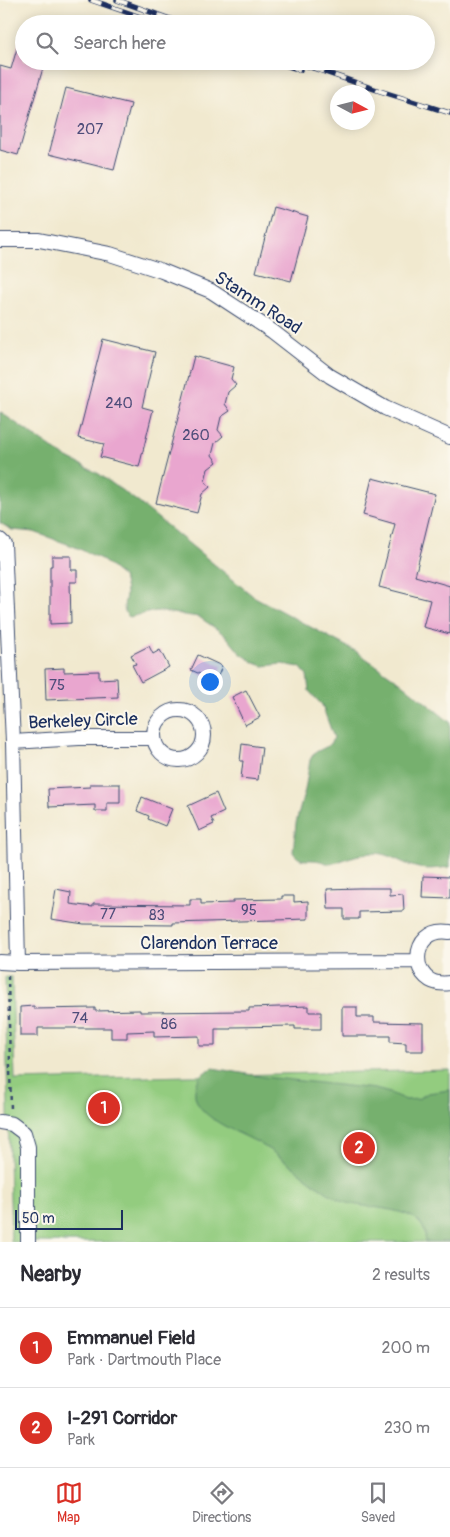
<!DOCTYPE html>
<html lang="en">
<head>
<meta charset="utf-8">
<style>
	body { margin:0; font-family:Pangolin,sans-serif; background:#f7f7f7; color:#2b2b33 }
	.compass { position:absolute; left:330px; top:85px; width:45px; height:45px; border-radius:50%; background:#fff; box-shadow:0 2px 12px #0003; rotate:97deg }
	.scale { position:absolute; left:15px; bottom:12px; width:108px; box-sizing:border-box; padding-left:5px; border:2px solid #1b2f5e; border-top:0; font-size:14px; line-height:18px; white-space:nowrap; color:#1b2f5e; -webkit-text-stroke:4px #fbf7ec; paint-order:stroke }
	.you { position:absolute; left:209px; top:681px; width:18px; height:18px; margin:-12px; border:4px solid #fff; border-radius:50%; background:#1a73e8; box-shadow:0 0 0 8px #1a73e833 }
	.badge { display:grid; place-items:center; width:32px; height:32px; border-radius:50%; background:#d93025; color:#fff; font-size:16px; font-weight:700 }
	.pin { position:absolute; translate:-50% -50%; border:2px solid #fff; box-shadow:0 1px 5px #0006 }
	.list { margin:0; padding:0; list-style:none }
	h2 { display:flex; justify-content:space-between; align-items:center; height:65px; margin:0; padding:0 20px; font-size:21px }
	h2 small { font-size:16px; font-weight:400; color:#7c7c81 }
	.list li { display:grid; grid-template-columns:32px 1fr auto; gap:15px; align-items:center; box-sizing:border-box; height:80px; padding:0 20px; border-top:1px solid #e1e1e2 }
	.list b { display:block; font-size:19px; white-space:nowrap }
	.list p { margin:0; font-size:16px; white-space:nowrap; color:#7c7c81 }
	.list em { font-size:16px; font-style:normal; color:#7c7c81 }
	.icon { flex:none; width:28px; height:28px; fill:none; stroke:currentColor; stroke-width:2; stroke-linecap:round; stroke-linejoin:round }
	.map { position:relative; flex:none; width:450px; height:1242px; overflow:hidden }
	.search { position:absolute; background:#fff; box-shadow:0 2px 12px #0003; left:15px; right:15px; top:15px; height:55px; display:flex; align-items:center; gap:12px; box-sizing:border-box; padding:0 18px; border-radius:28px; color:#7c7c81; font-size:19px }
	.sheet { height:225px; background:#fff }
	nav { display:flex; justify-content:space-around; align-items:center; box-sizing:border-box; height:70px; border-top:1px solid #e1e1e2; background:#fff; font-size:14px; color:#7c7c81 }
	nav a { display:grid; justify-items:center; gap:2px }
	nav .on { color:#d93025 }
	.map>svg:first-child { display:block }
	.green { fill:#93cc7f; stroke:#577e6e }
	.forest { fill:#76b06e; stroke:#487066 }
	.building { fill:#e9a6cf }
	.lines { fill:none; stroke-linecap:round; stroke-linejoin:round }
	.street-casing { stroke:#3b4b6f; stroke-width:16 }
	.path { stroke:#3b4b6f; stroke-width:2.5; stroke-dasharray:4 4; stroke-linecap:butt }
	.street { stroke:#fff; stroke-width:14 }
	.rail-casing { stroke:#1b2f5e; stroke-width:5.5 }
	.rail { stroke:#fbf7ec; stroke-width:4; stroke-dasharray:11; stroke-linecap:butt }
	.labels { text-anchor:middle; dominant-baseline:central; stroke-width:4; stroke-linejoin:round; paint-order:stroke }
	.number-label { font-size:15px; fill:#4e4d7a }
	.street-label { font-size:18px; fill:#1b2f5e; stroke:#fbf7ec }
</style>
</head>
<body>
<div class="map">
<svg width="450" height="1242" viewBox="0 0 450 1242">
	<rect width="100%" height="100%" fill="#fbf7ec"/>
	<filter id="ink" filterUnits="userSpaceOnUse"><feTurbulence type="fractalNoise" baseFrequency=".02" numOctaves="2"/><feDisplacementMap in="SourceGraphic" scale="10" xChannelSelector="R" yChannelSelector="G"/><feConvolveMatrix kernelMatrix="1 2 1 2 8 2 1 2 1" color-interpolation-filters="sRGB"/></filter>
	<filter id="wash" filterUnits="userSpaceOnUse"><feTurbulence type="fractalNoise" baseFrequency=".0096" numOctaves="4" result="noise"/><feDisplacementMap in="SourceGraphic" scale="20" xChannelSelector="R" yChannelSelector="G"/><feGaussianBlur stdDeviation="1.12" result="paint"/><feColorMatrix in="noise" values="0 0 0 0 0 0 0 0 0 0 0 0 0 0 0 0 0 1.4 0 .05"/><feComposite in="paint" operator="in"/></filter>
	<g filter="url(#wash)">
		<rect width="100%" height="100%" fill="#f1e9cf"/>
		<path class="green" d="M5,977H12L15,1080L450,1070V1242H11Z"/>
		<path class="forest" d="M0,412L62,455L99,474L138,502L253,596L357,652L400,682L450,722V867C440,868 429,870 419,868C403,865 389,852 371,853C358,854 346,859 334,863C329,865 325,862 320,861C308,858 300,864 293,852L296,823L305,790L310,760L314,753L328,746L334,738L322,705L309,691L307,675L300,667L282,664L263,666L255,663L240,653L226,636L218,630L199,617L156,611L129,617C121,610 125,603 126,594C126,588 124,582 123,577L101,559L73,546L34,532L12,530L0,523Z
			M213,1068L264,1077L375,1089L390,1093L406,1100L418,1099L428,1093L450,1090V1242H425C430,1203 365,1211 342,1201C318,1189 299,1170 277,1155C270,1150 262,1145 255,1141C234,1130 184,1113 197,1083C200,1075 205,1071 213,1068Z"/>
		<g id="blocks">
			<path class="building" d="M21,35H24V61H45L18,155L0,150V66L11,69Z
				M66,88L131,104L114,170L49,154Z
				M273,207L308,217L291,281L256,272Z
				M103,339L155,352L142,407L153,410L139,467L100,457L104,444L78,438Z
				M194,356L234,367L231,379L236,385L228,392L225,404L230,411L221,417L218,430L223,436L215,443L212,455L217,462L208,469L205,481L210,487L202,494L197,513L156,503Z
				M372,478L435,494L415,576L450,586V634L423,627L430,600L379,587L395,524L363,515Z
				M52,556H71V570H77V582H70L71,623L50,624V566H52Z
				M149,646L153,654L160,650L169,667L141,682L132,665L136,664L131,655Z
				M198,655L222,666L216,681L191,670Z
				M64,668V672L99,671V679L117,678L118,697L46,700L45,669Z
				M246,690L260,717L245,725L232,697Z
				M242,744L262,747L258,780L241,778L243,761H240Z
				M90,784H120V803H107V811H95V805L49,807L48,789L90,787Z
				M216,793L224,812L211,818L214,824L199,831L188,806Z
				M142,797L172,809L165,826L148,819L149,816L137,811Z
				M423,876L450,877V898L422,897Z
				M358,888H390V895L403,894L404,911L359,912V919H344V909H328L327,889Z
				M56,889L71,892L70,904L93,907V904L190,905V899H201V904L233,903V900L281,899V896H294V902L308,901V919L173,923V925L84,924L51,919Z
				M34,1006V1009L95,1008V1011L140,1010V1012L249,1011V1008L309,1006V1012H321V1029H295V1026L231,1027V1029H215V1046H199V1036L154,1037V1031L127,1032V1038H111V1028H38V1036H20V1007Z
				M342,1007H357V1017H374V1022L423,1023V1051H406V1043L390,1042V1036H342Z"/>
		</g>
	</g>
	<g filter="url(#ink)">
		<use href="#blocks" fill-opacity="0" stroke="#3b4b6f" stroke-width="1"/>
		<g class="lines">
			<defs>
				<path id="street" d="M0,240H39L110,254L162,271L211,291L272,331L330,376L385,408L450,437
					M0,540L4,544L13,742L18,963
					M154 735a25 25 0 1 1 50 0a25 25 0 1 1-50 0Z
					M13,742L79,738H154
					M450,932C408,925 407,990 450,983
					M0,962L18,963L418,961
					M0,1122L12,1124L24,1133L28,1147V1242"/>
			</defs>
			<use href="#street" class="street-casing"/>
			<path class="path" d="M8,976L11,1111"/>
			<use href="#street" class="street"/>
			<defs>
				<path id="rail" d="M91,0L161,24
					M117,0L184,24
					M273,61L300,70
					M293,61L380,91L450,113"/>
			</defs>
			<use href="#rail" class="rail-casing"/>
			<use href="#rail" class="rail"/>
		</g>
	</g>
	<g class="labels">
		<g class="number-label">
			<text x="90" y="129">207</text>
			<text x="119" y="403">240</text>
			<text x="196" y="435">260</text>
			<text x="57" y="685">75</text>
			<text x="249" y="910">95</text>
			<text x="108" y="914">77</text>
			<text x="157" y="915">83</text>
			<text x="80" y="1018">74</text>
			<text x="169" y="1024">86</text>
		</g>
		<g class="street-label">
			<text transform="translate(258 303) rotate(33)">Stamm Road</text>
			<text transform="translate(83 721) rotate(-2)">Berkeley Circle</text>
			<text x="209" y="943">Clarendon Terrace</text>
		</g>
	</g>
</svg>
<svg class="compass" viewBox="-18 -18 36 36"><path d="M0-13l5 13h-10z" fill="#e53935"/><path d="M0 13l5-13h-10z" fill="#7c7c81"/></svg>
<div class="scale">50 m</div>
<div class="you"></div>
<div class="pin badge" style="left:104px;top:1108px">1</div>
<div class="pin badge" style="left:359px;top:1148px">2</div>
<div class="search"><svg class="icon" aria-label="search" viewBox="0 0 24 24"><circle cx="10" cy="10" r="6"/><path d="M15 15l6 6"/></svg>Search here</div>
</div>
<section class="sheet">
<h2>Nearby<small>2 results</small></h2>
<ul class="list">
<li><span class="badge">1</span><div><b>Emmanuel Field</b><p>Park · Dartmouth Place</p></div><em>200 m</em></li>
<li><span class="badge">2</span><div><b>I-291 Corridor</b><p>Park</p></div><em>230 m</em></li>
</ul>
</section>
<nav>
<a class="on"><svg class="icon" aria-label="map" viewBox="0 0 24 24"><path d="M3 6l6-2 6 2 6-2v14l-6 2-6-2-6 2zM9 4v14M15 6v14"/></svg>Map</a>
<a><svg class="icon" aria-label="directions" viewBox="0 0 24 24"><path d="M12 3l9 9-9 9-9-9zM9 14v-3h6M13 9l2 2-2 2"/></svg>Directions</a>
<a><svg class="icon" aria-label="saved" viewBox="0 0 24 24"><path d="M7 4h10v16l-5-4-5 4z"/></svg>Saved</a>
</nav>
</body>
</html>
